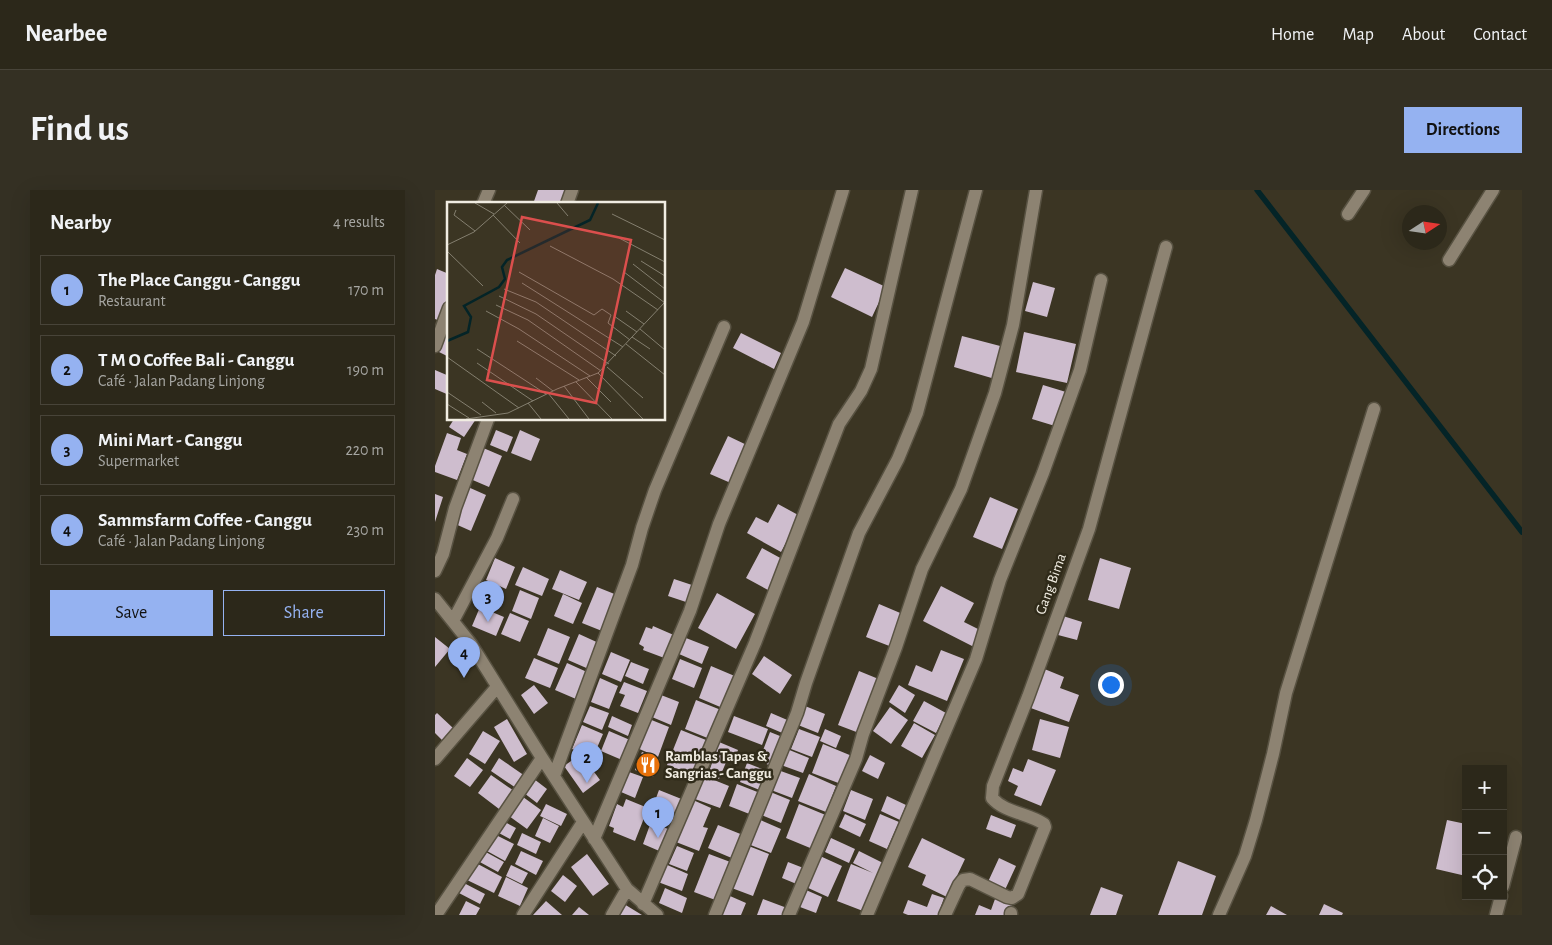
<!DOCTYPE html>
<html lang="en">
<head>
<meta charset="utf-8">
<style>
	body { margin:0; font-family:"Alegreya Sans",sans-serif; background:#343023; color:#f1f3f6 }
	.controls { position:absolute; right:15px; bottom:15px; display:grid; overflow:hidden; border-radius:0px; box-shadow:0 5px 20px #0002 }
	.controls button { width:45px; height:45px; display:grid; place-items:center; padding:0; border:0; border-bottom:1px solid #484439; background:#2c281a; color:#f1f3f6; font:25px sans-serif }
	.compass { position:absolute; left:967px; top:15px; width:45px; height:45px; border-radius:50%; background:#2c281a; box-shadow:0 5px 20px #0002; rotate:78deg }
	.you { position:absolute; left:675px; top:494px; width:18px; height:18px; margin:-12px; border:4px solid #fff; border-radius:50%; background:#1a73e8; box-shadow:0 0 0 8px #1a73e833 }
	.badge { display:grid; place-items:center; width:32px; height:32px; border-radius:50%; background:#95b2f1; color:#111; font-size:16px; font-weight:700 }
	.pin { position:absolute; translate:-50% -41px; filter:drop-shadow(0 1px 2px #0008) }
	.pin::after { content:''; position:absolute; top:26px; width:18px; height:15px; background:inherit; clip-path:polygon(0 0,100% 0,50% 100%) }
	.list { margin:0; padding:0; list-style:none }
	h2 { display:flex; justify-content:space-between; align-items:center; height:65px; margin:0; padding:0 20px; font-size:21px }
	h2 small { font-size:16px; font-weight:400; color:#a6a6a2 }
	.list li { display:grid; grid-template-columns:32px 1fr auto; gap:15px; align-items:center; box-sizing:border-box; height:70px; margin:0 10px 10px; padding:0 10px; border:1px solid #484439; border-radius:0px }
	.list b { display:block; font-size:19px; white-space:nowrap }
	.list p { margin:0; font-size:16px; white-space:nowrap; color:#a6a6a2 }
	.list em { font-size:16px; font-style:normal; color:#a6a6a2 }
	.actions { display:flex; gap:10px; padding:15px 20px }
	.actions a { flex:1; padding:11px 0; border:1px solid #95b2f1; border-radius:0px; text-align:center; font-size:18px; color:#95b2f1 }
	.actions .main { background:#95b2f1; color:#111 }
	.icon { flex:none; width:28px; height:28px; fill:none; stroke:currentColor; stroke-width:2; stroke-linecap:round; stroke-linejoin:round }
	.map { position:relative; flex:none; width:1087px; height:725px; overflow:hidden; border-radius:0px }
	header { display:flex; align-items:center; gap:30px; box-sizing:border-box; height:70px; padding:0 25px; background:#2c281a; border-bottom:1px solid #484439 }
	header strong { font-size:24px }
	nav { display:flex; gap:28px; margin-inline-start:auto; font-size:18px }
	.intro { display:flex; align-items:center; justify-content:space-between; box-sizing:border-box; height:120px; padding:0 30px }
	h1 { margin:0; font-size:35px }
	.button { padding:12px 22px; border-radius:0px; background:#95b2f1; color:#111; font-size:18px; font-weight:700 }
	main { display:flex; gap:30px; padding:0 30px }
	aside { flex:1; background:#2c281a; border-radius:0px; box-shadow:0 5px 20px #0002 }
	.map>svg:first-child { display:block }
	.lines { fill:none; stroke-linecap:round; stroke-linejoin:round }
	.stream { stroke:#042427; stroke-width:5.5 }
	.building { fill:#cebdce }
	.minor-casing { stroke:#585242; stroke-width:15 }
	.minor { stroke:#8d8372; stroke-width:12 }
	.labels { text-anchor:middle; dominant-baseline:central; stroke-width:5; stroke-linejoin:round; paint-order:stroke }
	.street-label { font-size:15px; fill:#f1ede2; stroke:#302b1a }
	.poi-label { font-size:15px; font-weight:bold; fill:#f1ede2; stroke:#302b1a; text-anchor:start }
	.inset-river { fill:none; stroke:#042427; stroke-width:2.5 }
	.inset-road { fill:none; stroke:#847f6f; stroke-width:1 }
	.view { fill:#db4f4d; fill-opacity:0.15; stroke:#db4f4d; stroke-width:2.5 }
	.inset-edge { fill:none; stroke:#f1ede2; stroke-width:2.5 }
</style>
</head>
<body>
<header>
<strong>Nearbee</strong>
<nav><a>Home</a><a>Map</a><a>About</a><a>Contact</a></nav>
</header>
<div class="intro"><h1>Find us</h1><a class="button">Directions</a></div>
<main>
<aside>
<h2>Nearby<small>4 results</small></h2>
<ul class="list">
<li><span class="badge">1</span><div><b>The Place Canggu - Canggu</b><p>Restaurant</p></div><em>170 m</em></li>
<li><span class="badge">2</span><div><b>T M O Coffee Bali - Canggu</b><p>Café · Jalan Padang Linjong</p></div><em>190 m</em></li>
<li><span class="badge">3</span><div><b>Mini Mart - Canggu</b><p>Supermarket</p></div><em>220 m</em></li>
<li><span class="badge">4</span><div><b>Sammsfarm Coffee - Canggu</b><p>Café · Jalan Padang Linjong</p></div><em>230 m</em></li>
</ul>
<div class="actions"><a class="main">Save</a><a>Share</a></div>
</aside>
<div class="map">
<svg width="1087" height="725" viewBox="0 0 1087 725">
	<rect width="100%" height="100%" fill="#3b3523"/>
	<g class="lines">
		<path class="stream" d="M822,0L1087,342"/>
	</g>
	<path class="building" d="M103,0H131L126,14H98Z
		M410,78L451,97L437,127L396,107Z
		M2,79L14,84V112L5,131L0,129V85Z
		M598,92L620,98L612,127L590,121Z
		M14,140V167L2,161Z
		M589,142L641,154L632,193L581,182Z
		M306,143L346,163L339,179L298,158Z
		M527,146L569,157L560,189L519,177Z
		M0,180L14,186V205L0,199Z
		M608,195L631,202L620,236L597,229Z
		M19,229H41L29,247L14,237Z
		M61,240L78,247L72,262L55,255Z
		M85,240L105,249L96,271L76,263Z
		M12,243L26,248L22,260L32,264L22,290L0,282V276Z
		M293,246L316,257L298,294L275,284Z
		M46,257L67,266L54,297L33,288Z
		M33,297L51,305L36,341L18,333Z
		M0,304L8,307L0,332Z
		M555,307L583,319L567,359L538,347Z
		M343,314L365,326L346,362L312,343L321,327L333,333Z
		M327,358L349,370L333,400L311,388Z
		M60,368L80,377L71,399L51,390Z
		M665,368L696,378L684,419L653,410Z
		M88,377L114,389L107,406L80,395Z
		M125,380L152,392L144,410L117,399Z
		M239,389L263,397L257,414L233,406Z
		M506,396L539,413L529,432L547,441L539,457L488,431Z
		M162,397L182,405L167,441L147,433Z
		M85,400L104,408L96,429L77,421Z
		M282,403L320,424L301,459L263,438Z
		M128,404L147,413L138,434L119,426Z
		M444,414L470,425L457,457L431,447Z
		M45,417L69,427L61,446L37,436Z
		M75,423L94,431L85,452L66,444Z
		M628,426L647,432L642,450L623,445Z
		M218,436L241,446L232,469L208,460L209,457L204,454L211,437L217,439Z
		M113,438L135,447L124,474L102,465Z
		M144,444L166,454L156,480L133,470Z
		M0,447L15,459L0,477Z
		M251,448L274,457L267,474L244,464Z
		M506,460L529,469L512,511L473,495L481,475L497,482Z
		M176,462L195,470L186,492L167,484Z
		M329,466L357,485L345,504L317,484Z
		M99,468L123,478L115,498L90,488Z
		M245,469L267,478L259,498L237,489Z
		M196,472L214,479L208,494L190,486Z
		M132,473L152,482L141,509L120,500Z
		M276,476L302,487L290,519L264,508Z
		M607,478L629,487L625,498L644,505L634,532L593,517Z
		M424,481L446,490L424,543L403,535Z
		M165,488L183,496L174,519L156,512Z
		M189,492L212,501L203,523L185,516L190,505L184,503Z
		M99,495L113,513L99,524L86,505Z
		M464,495L480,505L470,523L454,512Z
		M226,505L244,512L236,535L217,527Z
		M261,510L286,520L275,549L250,539Z
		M489,511L511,523L501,543L478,531Z
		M155,516L174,523L167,540L148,532Z
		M370,516L390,524L383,543L363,535Z
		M455,517L473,530L456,554L438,541Z
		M2,523L18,538L7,550L0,543V525Z
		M336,523L357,532L352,545L331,536Z
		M177,526L197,535L193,546L173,537Z
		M299,526L333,539L327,555L293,542Z
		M72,529L92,564L79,572L59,537Z
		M214,529L234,537L223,567L202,558Z
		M605,529L634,537L625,568L597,560Z
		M479,533L500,545L487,568L466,556Z
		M147,535L168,544L158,567L137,559Z
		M364,539L385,547L377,567L356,559Z
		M390,539L406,546L401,558L385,551Z
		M246,540L271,550L258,585L232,575Z
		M48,541L65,551L50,574L34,564Z
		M174,541L195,550L187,570L166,561Z
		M335,542L350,548L339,577L324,571Z
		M284,552L303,560L298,572L292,570L284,589L273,585Z
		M388,554L417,566L406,594L377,583Z
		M352,559L374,568L368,583L346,575Z
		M207,562L225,570L218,587L200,580Z
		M146,564L165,590L148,603L129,576Z
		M435,565L450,573L443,589L427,581Z
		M32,568L48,580L35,597L19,586Z
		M64,568L90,586L81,598L56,581Z
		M593,569L621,580L606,616L579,605L583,596L573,591L578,578L588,582Z
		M312,573L335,582L327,601L305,592Z
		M343,580L365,588L357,608L336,600Z
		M194,582L208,587L200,608L186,602Z
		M374,584L401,596L391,622L363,611Z
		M56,585L82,603L68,622L43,603Z
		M269,586L294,596L285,618L260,609Z
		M99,589L112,599L102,613L89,603Z
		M302,594L325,603L317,625L294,616Z
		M224,600L249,610L239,637L214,627Z
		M416,600L438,609L430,630L408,621Z
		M333,601L355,610L346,633L324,624Z
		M452,606L471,615L465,630L446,621Z
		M88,607L106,620L92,639L74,626Z
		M191,609L213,618L200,651L178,642L179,638L174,636L182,614L188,617Z
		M258,610L276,618L268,637L273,638L264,661L241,652Z
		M111,614L132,624L126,636L105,626Z
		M364,614L393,626L380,660L351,648Z
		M410,624L431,634L425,647L404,637Z
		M445,624L464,632L452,659L434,651Z
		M556,625L581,635L576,648L551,639Z
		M108,628L124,636L115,653L100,646Z
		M323,629L346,639L336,663L313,654Z
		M1012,630L1031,634V686L1001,679Z
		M68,631L81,638L75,649L62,642Z
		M216,632L238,641L229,663L208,654Z
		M283,635L308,645L299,669L273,658Z
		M87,643L106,652L101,664L82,655Z
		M61,645L79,654L70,671L52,661Z
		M396,648L420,659L414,673L390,662Z
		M487,648L530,669L512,707L487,695L491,685L473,677Z
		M311,655L334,664L318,706L294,697Z
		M242,656L259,663L252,681L234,674Z
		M49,661L69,672L63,682L43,671Z
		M86,661L108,671L101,685L80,674Z
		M424,661L448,673L428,721L402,711L416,674L438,683L418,673Z
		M152,664L174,694L158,706L136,677Z
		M274,664L298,673L283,711L259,702Z
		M385,666L407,676L393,707L371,697Z
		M564,668L581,676L569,702L552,694Z
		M743,671L781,686L767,725H723Z
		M353,672L371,679L364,695L347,688Z
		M41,673L67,687L59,703L32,690Z
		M230,674L253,684L247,701L223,692Z
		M76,675L93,683L87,694L71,686Z
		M128,685L142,696L130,712L116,701Z
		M71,687L93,698L85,716L63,706Z
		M27,692L50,704L45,714L22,702Z
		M666,697L688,705L681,725H655Z
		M230,698L252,708L247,723L224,713Z
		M371,700L387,707L381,723L365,717Z
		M497,704L509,708L503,725H473L468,723L473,710L492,717Z
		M295,706L311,713L306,725H287Z
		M328,709L352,718L350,725H322Z
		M560,709L577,715L574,725H540L544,715L556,720Z
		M31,711L45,718L41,725H24Z
		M111,711L127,725H98Z
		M189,714L207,725H182Z
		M889,714L908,723L907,725H884Z
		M836,716L852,725H831Z
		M144,717L154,725H137Z"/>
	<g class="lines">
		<defs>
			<path id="minor" d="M48,14L54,0
				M132,14L137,0
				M913,24L929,0
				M1014,70L1058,0
				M0,156L14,118
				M0,381L8,364L20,318L53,229
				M0,409L36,454L107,568L192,699L222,725
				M18,431L62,348L78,309
				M0,569L62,497
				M119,586L197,375L207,338L220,300L289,137
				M159,649L255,421L284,334L368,132L408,0
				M1068,696L1081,647
				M208,714L320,453L404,234L426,201L436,179L477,0
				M1,725L107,568
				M88,725L148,632
				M177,725L192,699
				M280,725L362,523L371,493L424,343L463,269L482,223L541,0
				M354,725L421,569L428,544L461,457L487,379L526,299L560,203L578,135L601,0
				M432,725L541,469L565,390L608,283L645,180L666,90
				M510,725L524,695L528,690L535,689L572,707L577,708L583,704L610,637L609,634C593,623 570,623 557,608L558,596L593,507L654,339L731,57
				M576,725V723
				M784,725L810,666L821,630L838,564L851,503L939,219
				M1061,725L1066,706"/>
		</defs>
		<use href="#minor" class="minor-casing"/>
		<use href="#minor" class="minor"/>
	</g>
	<defs>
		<symbol id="restaurant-disc" viewBox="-11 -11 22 22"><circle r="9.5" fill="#e8710a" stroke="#302b1a"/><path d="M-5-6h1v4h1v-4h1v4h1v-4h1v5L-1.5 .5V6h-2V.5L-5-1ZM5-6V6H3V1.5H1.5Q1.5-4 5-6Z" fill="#fff"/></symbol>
	</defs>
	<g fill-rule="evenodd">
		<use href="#restaurant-disc" x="199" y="561" width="28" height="28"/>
	</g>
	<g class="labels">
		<g class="street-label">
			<text transform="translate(616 394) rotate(-70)">Gang Bima</text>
		</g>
		<g class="poi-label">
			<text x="230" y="566">Ramblas Tapas &amp;<tspan x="230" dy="17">Sangrias - Canggu</tspan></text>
		</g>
	</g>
	<g transform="translate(12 12)">
		<rect width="218" height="218" fill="#3b3523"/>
		<path class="inset-river" d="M0,139L21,130L24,115L17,104L52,85L58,77L55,65L60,58L143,18L151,1"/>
		<path class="inset-road" d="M28,1L47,12M110,1L121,14M57,3L83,28M9,8L7,13L28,29M165,12L218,38M46,13L73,41M172,36L218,60M0,43L27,30L60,1M103,44L166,77L211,108M0,49L36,84M194,59L218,74M186,62L218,87M72,70L147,113L155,107L164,113L161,121L183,138M177,70L218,101M75,81L176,145M57,87L89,100L169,154M52,94L89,112L162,162M49,103L81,118L154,169M39,109L72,127L143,174M179,109L197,122M167,114L190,130M193,127L218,148M185,135L203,147M70,139L132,178M179,142L218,173M30,147L99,192M0,155L72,206M30,161L86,199M160,165L196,196M151,171L196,217M89,176L106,189M140,176L164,200M129,180L165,217M117,184L142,217M0,190L34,213M101,191L122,217M35,200L49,211M81,201L94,217M0,202L22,216M19,217L61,211L110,187L151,171L218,100"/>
		<path class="view" d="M75,15L184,38L149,201L40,178Z"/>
		<rect width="218" height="218" class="inset-edge"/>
	</g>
</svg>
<div class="controls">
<button>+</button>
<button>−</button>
<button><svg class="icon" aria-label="locate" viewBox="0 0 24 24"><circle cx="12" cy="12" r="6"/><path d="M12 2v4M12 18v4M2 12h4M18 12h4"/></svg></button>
</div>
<svg class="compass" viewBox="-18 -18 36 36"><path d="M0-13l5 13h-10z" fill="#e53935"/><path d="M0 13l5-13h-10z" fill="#a6a6a2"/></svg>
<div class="you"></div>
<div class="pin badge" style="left:223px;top:648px">1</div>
<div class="pin badge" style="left:152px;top:593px">2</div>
<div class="pin badge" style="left:53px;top:432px">3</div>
<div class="pin badge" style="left:29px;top:488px">4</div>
</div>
</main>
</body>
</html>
